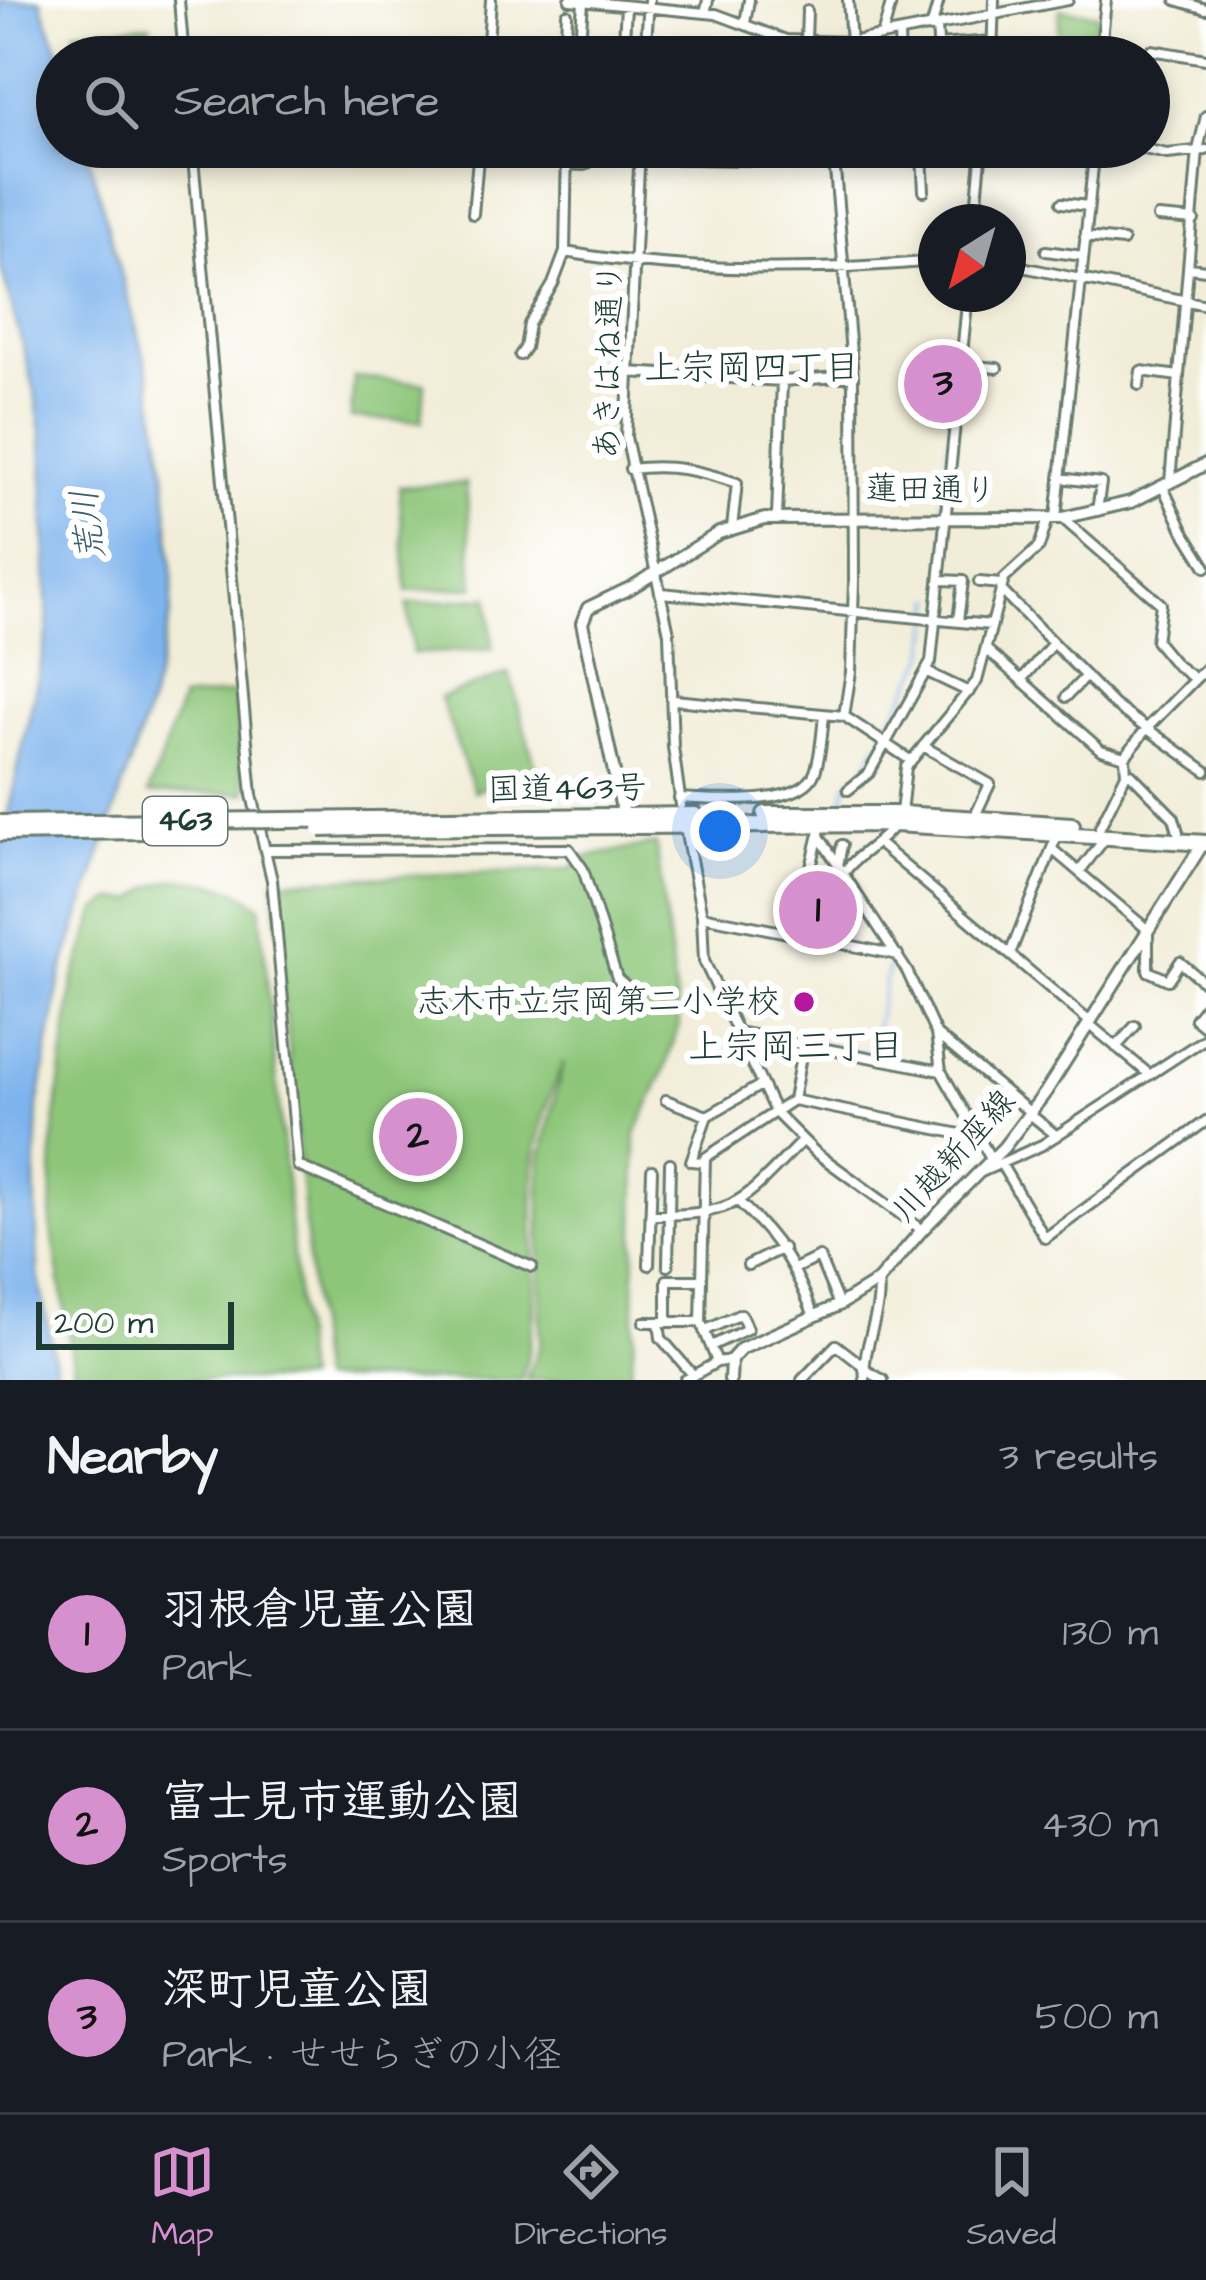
<!DOCTYPE html>
<html lang="en">
<head>
<meta charset="utf-8">
<style>
	body { margin:0; font-family:"Architects Daughter","Klee One",sans-serif; background:#242831; color:#f1f3f6 }
	.compass { position:absolute; left:918px; top:204px; width:108px; height:108px; border-radius:50%; background:#171b24; box-shadow:0 6px 18px #0003; rotate:217deg }
	.scale { position:absolute; left:36px; bottom:30px; width:198px; box-sizing:border-box; padding-left:12px; border:6px solid #1f3d34; border-top:0; font-size:33px; line-height:42px; white-space:nowrap; color:#1f3d34; -webkit-text-stroke:9px #fff; paint-order:stroke }
	.you { position:absolute; left:720px; top:831px; width:42px; height:42px; margin:-30px; border:9px solid #fff; border-radius:50%; background:#1a73e8; box-shadow:0 0 0 18px #1a73e833 }
	.badge { display:grid; place-items:center; width:78px; height:78px; border-radius:50%; background:#d690ce; color:#111; font-size:39px; font-weight:700 }
	.pin { position:absolute; translate:-50% -50%; border:6px solid #fff; box-shadow:0 3px 12px #0006 }
	.list { margin:0; padding:0; list-style:none }
	h2 { display:flex; justify-content:space-between; align-items:center; height:156px; margin:0; padding:0 48px; font-size:51px }
	h2 small { font-size:39px; font-weight:400; color:#9ea1a6 }
	.list li { display:grid; grid-template-columns:78px 1fr auto; gap:36px; align-items:center; box-sizing:border-box; height:192px; padding:0 48px; border-top:3px solid #363941 }
	.list b { display:block; font-size:45px; white-space:nowrap }
	.list p { margin:0; font-size:39px; white-space:nowrap; color:#9ea1a6 }
	.list em { font-size:39px; font-style:normal; color:#9ea1a6 }
	.icon { flex:none; width:66px; height:66px; fill:none; stroke:currentColor; stroke-width:2; stroke-linecap:round; stroke-linejoin:round }
	.map { position:relative; flex:none; width:1206px; height:1380px; overflow:hidden }
	.search { position:absolute; background:#171b24; box-shadow:0 6px 18px #0003; left:36px; right:36px; top:36px; height:132px; display:flex; align-items:center; gap:30px; box-sizing:border-box; padding:0 42px; border-radius:66px; color:#9ea1a6; font-size:45px }
	.sheet { height:732px; background:#171b24 }
	nav { display:flex; justify-content:space-around; align-items:center; box-sizing:border-box; height:168px; border-top:3px solid #363941; background:#171b24; font-size:33px; color:#9ea1a6 }
	nav a { display:grid; justify-items:center; gap:6px }
	nav .on { color:#d690ce }
	.map>svg:first-child { display:block }
	.green { fill:#8dc679; stroke:#568256; stroke-width:3 }
	.water { fill:#7eb4ed; stroke:#4e7890; stroke-width:3 }
	.lines { fill:none; stroke-linecap:round; stroke-linejoin:round }
	.stream { stroke:#7eb4ed; stroke-width:3 }
	.minor-casing { stroke:#697b6d; stroke-width:14 }
	.major-casing { stroke:#697b6d; stroke-width:16 }
	.highway-casing { stroke:#697b6d; stroke-width:20 }
	.minor { stroke:#fff; stroke-width:8 }
	.major { stroke:#fff; stroke-width:10 }
	.highway { stroke:#fff; stroke-width:14 }
	.highway-bridge-casing { stroke:#697b6d; stroke-width:20; stroke-linecap:butt }
	.highway-bridge { stroke:#fff; stroke-width:14 }
	.poi-dot { fill:#b5179e; stroke:#fff; stroke-width:4.5 }
	.labels { text-anchor:middle; dominant-baseline:central; stroke-width:12; stroke-linejoin:round; paint-order:stroke }
	.shield { fill:#fff; stroke:#627771; stroke-width:3 }
	.shield-label { font-size:30px; font-weight:bold; fill:#1f3d34 }
	.street-label { font-size:33px; fill:#1f3d34; stroke:#fff }
	.poi-label { font-size:33px; fill:#1f3d34; stroke:#fff; text-anchor:end }
	.neighbourhood-label { font-size:36px; fill:#1f3d34; stroke:#fff }
	.water-label { font-size:36px; font-style:italic; fill:#3c616c; stroke:#fff }
</style>
</head>
<body>
<div class="map">
<svg width="1206" height="1380" viewBox="0 0 1206 1380">
	<rect width="100%" height="100%" fill="#fff"/>
	<filter id="ink" filterUnits="userSpaceOnUse"><feTurbulence type="fractalNoise" baseFrequency=".00833" numOctaves="2"/><feDisplacementMap in="SourceGraphic" scale="24" xChannelSelector="R" yChannelSelector="G"/><feConvolveMatrix kernelMatrix="1 2 1 2 8 2 1 2 1" color-interpolation-filters="sRGB"/></filter>
	<filter id="wash" filterUnits="userSpaceOnUse"><feTurbulence type="fractalNoise" baseFrequency=".004" numOctaves="4" result="noise"/><feDisplacementMap in="SourceGraphic" scale="48" xChannelSelector="R" yChannelSelector="G"/><feGaussianBlur stdDeviation="2.7" result="paint"/><feColorMatrix in="noise" values="0 0 0 0 0 0 0 0 0 0 0 0 0 0 0 0 0 1.4 0 .05"/><feComposite in="paint" operator="in"/></filter>
	<g filter="url(#wash)">
		<rect width="100%" height="100%" fill="#f2edd8"/>
		<path class="green" d="M1060,9L1098,14L1094,57H1056Z
			M150,25L154,57H80L75,31Z
			M354,377L425,383L422,421L351,418Z
			M466,483L474,587L407,591L399,487Z
			M489,597L493,649L413,654L407,604Z
			M509,673L537,772L474,791L440,698Z
			M235,693L246,793L148,794L182,699Z
			M656,844L679,1024L664,1072L636,1133L634,1342L629,1380H526L540,1344V1160L564,1061C551,1093 539,1123 535,1158C528,1234 545,1307 521,1380H319L274,881L570,869L586,857Z
			M176,879C205,881 239,886 260,906L305,1380H76L51,1225L53,1138L73,982L97,910L113,900H135L149,888Z"/>
		<path class="water" d="M0,0H41C45,20 55,37 61,57H57V147H86L150,377L165,470L173,580L171,613L150,703L61,975L38,1106L35,1179L38,1274L58,1380H0V850L48,631L42,438L34,387L0,264Z"/>
		<g class="lines">
			<path class="stream" d="M947,462L964,294
				M941,511L945,495
				M932,614L934,598
				M882,736L926,657L931,621
				M843,804L846,785L865,769L878,742
				M843,882L834,935L851,942
				M800,1043L801,1040L870,1054L891,955"/>
		</g>
	</g>
	<g filter="url(#ink)">
		<g class="lines">
			<defs>
				<path id="minor" d="M179,0L184,57
					M570,0L716,14L786,40L850,42L1068,0
					M848,0L852,57
					M1106,0L1102,39L1119,57
					M1176,0L1206,9
					M705,13L708,0
					M745,23L749,0
					M937,26L939,57
					M931,28L939,0
					M899,34L900,57
					M882,36L892,0
					M806,41L807,11
					M961,44L962,57
					M938,45L994,41
					M1151,50L1206,59
					M487,57L491,0
					M565,57L567,14
					M579,57L583,2
					M623,57L626,6
					M645,57L649,0
					M913,57L939,55
					M992,57L994,0
					M192,147L252,795L272,880L298,1166L532,1267
					M640,147L626,437L669,633L673,747L681,805
					M833,147L853,376L854,582L851,672L844,716
					M1135,147L1167,154L1206,150
					M922,155L924,191
					M565,164L584,165L597,157L832,162L982,150
					M1062,203L1088,206
					M473,214L479,147
					M1158,217L1194,220
					M975,222L982,147
					M1085,237L1123,241
					M1046,251L1083,256
					M565,252C686,273 813,272 936,261
					M1008,264L1206,305
					M1189,268L1206,270
					M520,355L525,348L529,324L553,284L565,252L567,147
					M962,365L997,368
					M628,372L782,381L853,376
					M1139,385L1141,371L1179,376
					M630,469C670,464 699,470 737,483L732,528
					M1060,478L1101,483L1097,511
					M1170,482L1198,150L1206,116
					M1163,487L1183,530L1206,567
					M777,517L782,381
					M1056,518L1095,147
					M1062,518L1161,604L1156,641L1175,664L1195,679
					M942,580L963,581L958,621
					M979,582L1002,584
					M1002,591L1114,705L1206,771
					M661,593L991,625
					M987,650L1101,750L1125,757
					M927,672L969,692
					M1022,679L1053,643
					M1066,697L1086,676
					M674,700L844,716L910,760
					M923,746L990,784L974,818
					M1126,774H1131L1174,818L1178,832
					M848,790L869,773L931,662L968,294
					M679,798C710,799 802,809 815,772C821,755 822,733 824,715
					M901,813L906,767L977,681L1004,579L1039,547L1048,519
					M820,825L819,836L907,971L936,1034L941,1071L991,1159
					M1100,827L1126,774L1125,757L1146,729L1206,668
					M686,834L702,916L704,961L775,1112L815,1152L922,1230
					M879,844L1090,1022
					M265,850L569,849L583,869L617,978L632,991
					M1053,850L1148,930
					M810,872L818,838
					M1079,872L1107,836
					M844,873C857,853 880,845 894,825
					M702,916L898,955
					M1148,931V971L1168,980L1180,962L1206,984
					M824,939L842,845
					M1010,954L1058,833
					M1206,1005L1195,1019L1206,1028
					M1089,1024L1150,1075
					M738,1032L941,1071
					M937,1035L1032,1114
					M1116,1047L1135,1026
					M666,1100L707,1116
					M793,1100L803,1045
					M1031,1115L1057,1136
					M702,1162L691,1161L707,1116L761,1085
					M1001,1164L1045,1238L1206,1121
					M981,1172L1042,1145L1206,1038
					M740,1203C779,1240 795,1266 814,1316
					M652,1215C741,1215 742,1201 802,1141
					M649,1265L652,1170
					M748,1265L783,1248
					M668,1266L670,1163
					M796,1268L819,1257L839,1305
					M644,1322H701
					M659,1322L661,1338L693,1375
					M667,1322V1280H701
					M704,1331L741,1314L747,1329L711,1346
					M717,1362L701,1322L705,1158L793,1100L980,1138
					M864,1369L883,1380
					M685,1380L717,1362L731,1360
					M802,1380L836,1345L862,1365
					M865,1380C861,1346 883,1314 878,1281"/>
				<path id="major" d="M625,823L582,623L588,608L632,587L719,533L765,519L1062,518L1131,502L1206,464
					M730,1380L731,1360L741,1349L839,1305L878,1281L922,1230L1004,1147L1045,1093L1204,842"/>
				<path id="highway" d="M765,814H901L1072,825
					M370,819L695,815
					M369,828L895,824L1206,843"/>
			</defs>
			<use href="#minor" class="minor-casing"/>
			<use href="#major" class="major-casing"/>
			<use href="#highway" class="highway-casing"/>
			<use href="#minor" class="minor"/>
			<use href="#major" class="major"/>
			<use href="#highway" class="highway"/>
			<defs>
				<path id="highway-bridge" d="M0,823L370,819
					M320,829L369,828
					M0,833L214,830"/>
			</defs>
			<use href="#highway-bridge" class="highway-bridge-casing"/>
			<use href="#highway-bridge" class="highway-bridge"/>
		</g>
	</g>
	<circle class="poi-dot" cx="804" cy="1002" r="12"/>
	<g class="labels">
		<rect class="shield" x="143" y="797" width="84" height="48" rx="9"/>
		<g class="shield-label">
			<text x="185" y="821">463</text>
		</g>
		<g class="street-label">
			<text transform="translate(609 361) rotate(-89)">あきはね通り</text>
			<text transform="translate(931 490) rotate(1)">蓮田通り</text>
			<text transform="translate(567 789) rotate(-1)">国道463号</text>
			<text transform="translate(954 1156) rotate(-48)">川越新座線</text>
		</g>
		<g class="poi-label">
			<text x="780" y="1002">志木市立宗岡第二小学校</text>
		</g>
		<g class="neighbourhood-label">
			<text x="752" y="368">上宗岡四丁目</text>
			<text x="796" y="1047">上宗岡三丁目</text>
		</g>
		<g class="water-label">
			<text transform="translate(89 525) rotate(-97)">荒川</text>
		</g>
	</g>
</svg>
<svg class="compass" viewBox="-18 -18 36 36"><path d="M0-13l5 13h-10z" fill="#e53935"/><path d="M0 13l5-13h-10z" fill="#9ea1a6"/></svg>
<div class="scale">200 m</div>
<div class="you"></div>
<div class="pin badge" style="left:818px;top:910px">1</div>
<div class="pin badge" style="left:418px;top:1137px">2</div>
<div class="pin badge" style="left:943px;top:384px">3</div>
<div class="search"><svg class="icon" aria-label="search" viewBox="0 0 24 24"><circle cx="10" cy="10" r="6"/><path d="M15 15l6 6"/></svg>Search here</div>
</div>
<section class="sheet">
<h2>Nearby<small>3 results</small></h2>
<ul class="list">
<li><span class="badge">1</span><div><b>羽根倉児童公園</b><p>Park</p></div><em>130 m</em></li>
<li><span class="badge">2</span><div><b>富士見市運動公園</b><p>Sports</p></div><em>430 m</em></li>
<li><span class="badge">3</span><div><b>深町児童公園</b><p>Park · せせらぎの小径</p></div><em>500 m</em></li>
</ul>
</section>
<nav>
<a class="on"><svg class="icon" aria-label="map" viewBox="0 0 24 24"><path d="M3 6l6-2 6 2 6-2v14l-6 2-6-2-6 2zM9 4v14M15 6v14"/></svg>Map</a>
<a><svg class="icon" aria-label="directions" viewBox="0 0 24 24"><path d="M12 3l9 9-9 9-9-9zM9 14v-3h6M13 9l2 2-2 2"/></svg>Directions</a>
<a><svg class="icon" aria-label="saved" viewBox="0 0 24 24"><path d="M7 4h10v16l-5-4-5 4z"/></svg>Saved</a>
</nav>
</body>
</html>
